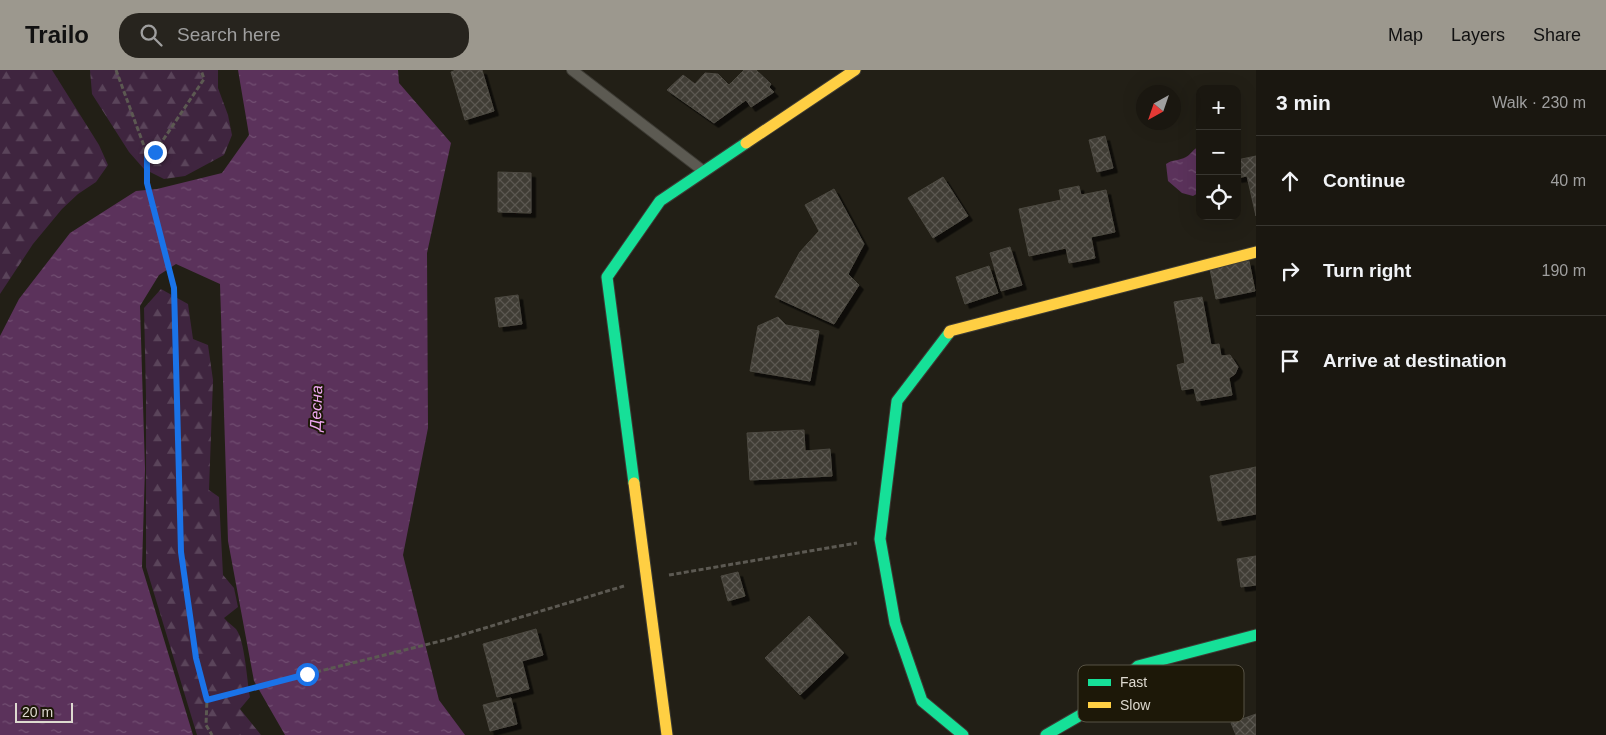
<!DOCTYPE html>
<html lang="en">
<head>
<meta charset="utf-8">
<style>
	body { margin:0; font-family:Arial,sans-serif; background:#27241e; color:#f1f3f6 }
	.controls { position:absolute; right:15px; top:15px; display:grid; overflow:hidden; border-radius:10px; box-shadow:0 5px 20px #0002 }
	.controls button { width:45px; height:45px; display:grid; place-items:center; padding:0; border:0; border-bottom:1px solid #383630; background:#1a1710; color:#f1f3f6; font:25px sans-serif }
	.compass { position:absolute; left:1136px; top:15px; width:45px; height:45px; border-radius:50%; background:#1a1710; box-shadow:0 5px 20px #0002; rotate:220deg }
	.scale { position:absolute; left:15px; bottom:12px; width:58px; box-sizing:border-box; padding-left:5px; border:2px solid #ddd9cf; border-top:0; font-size:14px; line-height:18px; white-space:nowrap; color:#ddd9cf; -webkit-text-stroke:4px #1d1808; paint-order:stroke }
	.stop { position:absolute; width:15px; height:15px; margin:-11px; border:4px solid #1a73e8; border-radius:50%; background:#fff }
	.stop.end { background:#1a73e8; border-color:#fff; box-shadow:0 1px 5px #0008 }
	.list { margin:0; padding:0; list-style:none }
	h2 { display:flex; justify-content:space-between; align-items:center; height:65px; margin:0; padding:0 20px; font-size:21px }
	h2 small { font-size:16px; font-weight:400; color:#9f9f9f }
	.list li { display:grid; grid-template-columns:32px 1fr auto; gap:15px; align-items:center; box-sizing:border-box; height:90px; padding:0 20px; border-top:1px solid #383630 }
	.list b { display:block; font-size:19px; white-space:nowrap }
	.list em { font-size:16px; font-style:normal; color:#9f9f9f }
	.icon { flex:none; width:28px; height:28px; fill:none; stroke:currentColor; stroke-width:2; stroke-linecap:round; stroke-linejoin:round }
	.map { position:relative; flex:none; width:1256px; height:665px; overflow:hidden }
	header { display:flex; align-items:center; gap:30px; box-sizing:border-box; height:70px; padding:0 25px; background:#9c988e; color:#111 }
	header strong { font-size:24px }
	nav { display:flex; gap:28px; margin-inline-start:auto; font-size:18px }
	.search { width:350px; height:45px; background:#27241e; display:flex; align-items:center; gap:12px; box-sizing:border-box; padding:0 18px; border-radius:20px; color:#9f9f9f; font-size:19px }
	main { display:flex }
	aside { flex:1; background:#1a1710 }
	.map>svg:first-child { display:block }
	.forest { fill:url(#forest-firs) }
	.water { fill:url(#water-ripples) }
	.building { fill:url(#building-cross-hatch); stroke:#4c4941; filter:url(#shadow) }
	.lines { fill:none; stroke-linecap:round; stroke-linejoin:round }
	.lane-casing { stroke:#3d3b34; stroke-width:12 }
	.fast-casing { stroke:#3d3b34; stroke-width:13 }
	.slow-casing { stroke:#3d3b34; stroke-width:13 }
	.path { stroke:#5c5952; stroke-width:3; stroke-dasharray:5 2.5; stroke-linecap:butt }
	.lane { stroke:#5c5a52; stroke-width:10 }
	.fast { stroke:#16e098; stroke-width:11 }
	.slow { stroke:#ffcf43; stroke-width:11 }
	.route { stroke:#1a73e8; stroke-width:6 }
	.labels { text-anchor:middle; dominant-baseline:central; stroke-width:4; stroke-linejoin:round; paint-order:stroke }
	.water-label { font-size:16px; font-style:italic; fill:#eea8f0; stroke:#1d1808 }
	.key { fill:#1d1808; stroke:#575244; stroke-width:1 }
	.key-label { font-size:14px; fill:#ddd9cf }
</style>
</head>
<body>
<header>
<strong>Trailo</strong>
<div class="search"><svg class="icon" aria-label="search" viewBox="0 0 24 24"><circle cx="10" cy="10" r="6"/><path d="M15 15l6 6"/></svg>Search here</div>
<nav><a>Map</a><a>Layers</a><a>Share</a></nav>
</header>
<main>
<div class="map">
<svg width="1256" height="665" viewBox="0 0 1256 665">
	<defs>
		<pattern id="forest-firs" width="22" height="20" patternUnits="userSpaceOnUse" patternTransform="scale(1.25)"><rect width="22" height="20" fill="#3f253f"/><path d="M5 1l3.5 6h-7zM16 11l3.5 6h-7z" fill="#5a445a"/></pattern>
		<pattern id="water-ripples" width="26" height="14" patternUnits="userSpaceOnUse" patternTransform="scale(1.25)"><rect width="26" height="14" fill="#5b325b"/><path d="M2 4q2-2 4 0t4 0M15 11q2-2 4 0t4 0" fill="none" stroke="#724f72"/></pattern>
		<pattern id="building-cross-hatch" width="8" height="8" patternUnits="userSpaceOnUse" patternTransform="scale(1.25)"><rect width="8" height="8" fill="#403c35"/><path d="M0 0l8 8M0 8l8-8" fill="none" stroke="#5b5851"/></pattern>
		<filter id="shadow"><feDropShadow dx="4.5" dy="4.5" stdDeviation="0" flood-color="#0009"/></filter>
	</defs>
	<rect width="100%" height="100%" fill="#221f16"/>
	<path class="forest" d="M0,0H52L99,75L108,95L96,112L78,124L62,139L33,174L0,224Z
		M90,0H218V18L228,45L232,65L224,85L185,106L164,109L144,99L129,82L92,24Z
		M161,219L188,234L193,269L208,275L213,310L209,420L219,427L223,505L234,518L238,537L224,548C227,552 232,555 236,559C245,570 247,612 250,627L240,639L261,665H197L146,497V326L144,238Z"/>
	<path class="water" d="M238,0H398L399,13L451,73L427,183L428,358L403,485L439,630L465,665H285L254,611L228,471L220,214L176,194L159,205L140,236L145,399L142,497L193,665H0V266L19,229L70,163L136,121L157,119L222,103L249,65Z
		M1200,77V122L1193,126L1182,123L1168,111L1166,94C1173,89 1179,91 1186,87C1192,84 1193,78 1200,77Z"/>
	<path class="building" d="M456,0H482L494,41L465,50L451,2Z
		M744,0H756L771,14L769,17L774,22L751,37L746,30L714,53L667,20L683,5L695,14L705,3L718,4L729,15Z
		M1105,66L1113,98L1097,102L1089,70Z
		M1256,86V146L1247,106L1237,108V90Z
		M498,102L531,103V143L498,142Z
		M943,107L968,146L933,168L908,128Z
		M1079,116L1081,125L1106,120L1115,162L1091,167L1095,188L1069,193L1066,178L1029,186L1019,139L1061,130L1059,120Z
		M834,119L864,174L848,204L859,215L834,254L775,227L800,182L819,161L805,135Z
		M1010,177L1022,215L1001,221L990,183Z
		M1249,191L1255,221L1216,229L1210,199Z
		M989,196L998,223L965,234L956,207Z
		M518,225L522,254L499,257L495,228Z
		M1202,227L1211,275L1219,274L1221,286L1230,285L1238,297L1235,304L1229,308L1232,325L1197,331L1194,318L1182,320L1177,295L1185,293L1174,232Z
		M778,247L786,255L819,261L810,311L750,301L758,256Z
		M804,360L805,381L830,379L832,406L750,410L747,363Z
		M1256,397V444L1218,451L1210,406Z
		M1256,486V515L1241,517L1237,489Z
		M738,502L745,526L728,531L721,506Z
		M809,546L844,583L800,625L765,588Z
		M536,559L543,585L522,591L529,619L497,627L483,574Z
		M511,628L517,654L490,661L483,635Z
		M1256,644V665H1236L1231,653Z"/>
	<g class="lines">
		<defs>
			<path id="lane" d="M572,0L702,100"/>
			<path id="fast" d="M949,263L897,331L880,469L895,553L922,631L963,665
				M634,413L607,207L660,131L746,73
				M1046,665L1091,639L1138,596L1256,565"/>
			<path id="slow" d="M746,73L855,0
				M949,263L950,261L1256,182
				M634,413L667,665"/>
		</defs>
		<use href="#lane" class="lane-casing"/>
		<use href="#fast" class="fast-casing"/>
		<use href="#slow" class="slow-casing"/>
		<path class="path" d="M116,0L147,84L155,82L204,9L201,0
			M147,84V113L175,218L181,482L196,588L207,629L206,655L212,665
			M669,505L857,473
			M207,629L445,570L624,516"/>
		<use href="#lane" class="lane"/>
		<use href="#fast" class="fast"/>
		<use href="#slow" class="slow"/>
	</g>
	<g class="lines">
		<path class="route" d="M155,82L147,84V113L174,218L181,482L196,588L207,630L307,604"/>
	</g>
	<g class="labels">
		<g class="water-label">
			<text transform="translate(316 338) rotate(-88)">Десна</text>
		</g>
	</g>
	<rect x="1078" y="595" width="166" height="57" rx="8" class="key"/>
	<rect x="1088" y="609" width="23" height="7" fill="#16e098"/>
	<rect x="1088" y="632" width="23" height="6" fill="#ffcf43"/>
	<g class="key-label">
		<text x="1120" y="617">Fast</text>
		<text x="1120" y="640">Slow</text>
	</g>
</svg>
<div class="controls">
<button>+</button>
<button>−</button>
<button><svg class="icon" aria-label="locate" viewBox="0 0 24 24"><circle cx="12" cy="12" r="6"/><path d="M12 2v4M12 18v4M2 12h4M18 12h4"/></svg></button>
</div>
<svg class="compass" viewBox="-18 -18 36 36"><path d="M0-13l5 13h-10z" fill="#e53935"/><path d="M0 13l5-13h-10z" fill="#9f9f9f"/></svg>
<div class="scale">20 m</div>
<div class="stop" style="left:307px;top:604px"></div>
<div class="stop end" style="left:155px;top:82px"></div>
</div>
<aside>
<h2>3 min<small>Walk · 230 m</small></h2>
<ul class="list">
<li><svg class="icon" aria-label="ahead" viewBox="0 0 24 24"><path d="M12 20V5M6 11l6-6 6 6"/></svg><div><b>Continue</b></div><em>40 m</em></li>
<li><svg class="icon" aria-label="right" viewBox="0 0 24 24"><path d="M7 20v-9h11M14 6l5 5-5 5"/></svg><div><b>Turn right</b></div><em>190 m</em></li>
<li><svg class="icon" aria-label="arrive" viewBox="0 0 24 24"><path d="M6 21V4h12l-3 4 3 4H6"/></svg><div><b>Arrive at destination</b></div></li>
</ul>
</aside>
</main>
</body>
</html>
